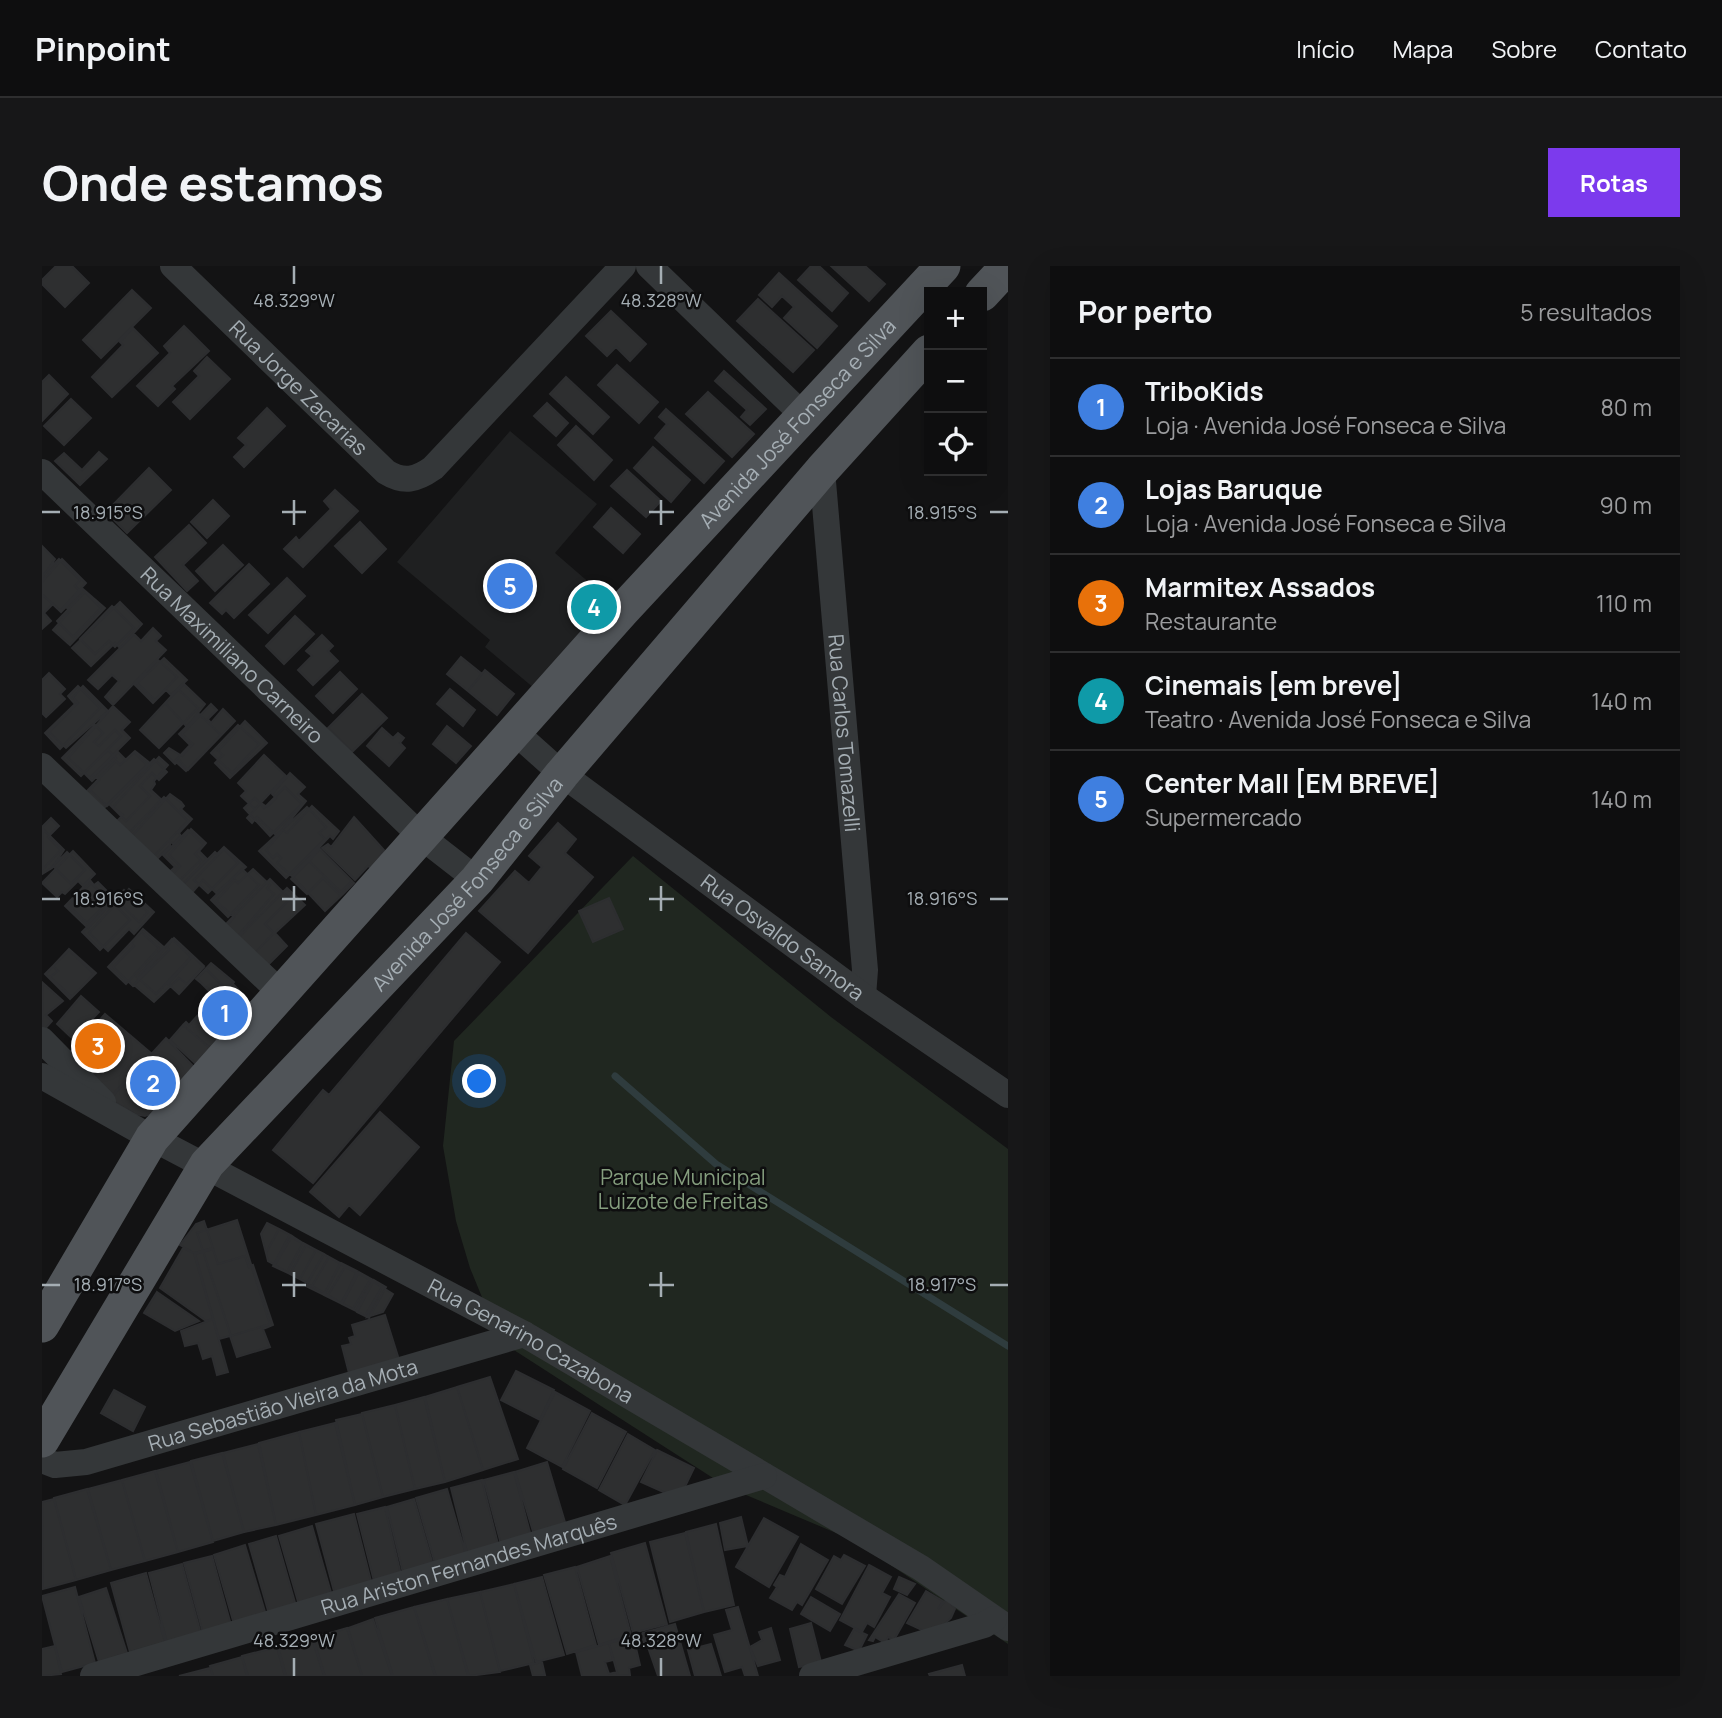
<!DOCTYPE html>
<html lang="pt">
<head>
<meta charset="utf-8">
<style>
	body { margin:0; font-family:Manrope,sans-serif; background:#171718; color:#f1f3f6 }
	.controls { position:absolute; right:21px; top:21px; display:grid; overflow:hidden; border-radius:0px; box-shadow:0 7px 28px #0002 }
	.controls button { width:63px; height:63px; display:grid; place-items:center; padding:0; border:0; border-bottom:2px solid #2e2e2f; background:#0e0e0f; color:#f1f3f6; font:35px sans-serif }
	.you { position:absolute; left:438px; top:816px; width:24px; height:24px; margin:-18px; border:5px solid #fff; border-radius:50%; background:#1a73e8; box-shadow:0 0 0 10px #1a73e833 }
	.badge { display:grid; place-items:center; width:46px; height:46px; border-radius:50%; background:#7c3aed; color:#fff; font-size:23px; font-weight:700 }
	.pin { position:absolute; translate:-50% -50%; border:4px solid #fff; box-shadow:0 2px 7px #0006 }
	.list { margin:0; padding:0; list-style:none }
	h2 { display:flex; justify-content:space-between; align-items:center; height:91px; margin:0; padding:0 28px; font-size:30px }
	h2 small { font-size:23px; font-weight:400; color:#9b9c9e }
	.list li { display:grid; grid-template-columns:46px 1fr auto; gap:21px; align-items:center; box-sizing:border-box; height:98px; padding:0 28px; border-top:2px solid #2e2e2f }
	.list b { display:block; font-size:26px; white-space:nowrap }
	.list p { margin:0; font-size:23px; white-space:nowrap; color:#9b9c9e }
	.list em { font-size:23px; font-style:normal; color:#9b9c9e }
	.icon { flex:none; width:38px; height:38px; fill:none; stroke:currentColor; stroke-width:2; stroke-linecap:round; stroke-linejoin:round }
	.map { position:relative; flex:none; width:966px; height:1410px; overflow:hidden; border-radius:0px }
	header { display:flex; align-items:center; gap:42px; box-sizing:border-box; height:98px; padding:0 35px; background:#0e0e0f; border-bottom:2px solid #2e2e2f }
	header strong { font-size:33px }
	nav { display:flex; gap:38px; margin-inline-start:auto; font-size:24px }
	.intro { display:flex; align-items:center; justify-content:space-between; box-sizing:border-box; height:168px; padding:0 42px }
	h1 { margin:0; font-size:49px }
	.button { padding:18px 32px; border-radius:0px; background:#7c3aed; color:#fff; font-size:24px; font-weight:700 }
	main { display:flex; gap:42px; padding:0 42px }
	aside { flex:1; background:#0e0e0f; border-radius:0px; box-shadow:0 7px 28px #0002 }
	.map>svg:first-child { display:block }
	.built { fill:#1f2021 }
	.green { fill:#202720 }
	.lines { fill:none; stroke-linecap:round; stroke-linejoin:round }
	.stream { stroke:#2f3c3e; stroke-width:7 }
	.building { fill:#2e2f30; stroke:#2d2e30; stroke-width:2 }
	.minor { stroke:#343739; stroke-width:26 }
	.major { stroke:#505458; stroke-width:35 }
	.ticks { fill:none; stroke:#a5aeb4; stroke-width:2.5 }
	.labels { text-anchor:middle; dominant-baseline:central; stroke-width:5; stroke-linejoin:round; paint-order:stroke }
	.street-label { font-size:21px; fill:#a5aeb4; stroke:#0e0e0f }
	.park-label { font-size:21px; fill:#859e7e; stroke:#0e0e0f }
	.ticks-label { font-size:18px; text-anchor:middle; fill:#a5aeb4; stroke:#0e0e0f; stroke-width:5; stroke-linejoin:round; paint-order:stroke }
</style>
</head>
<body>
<header>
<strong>Pinpoint</strong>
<nav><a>Início</a><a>Mapa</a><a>Sobre</a><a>Contato</a></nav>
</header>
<div class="intro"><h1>Onde estamos</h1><a class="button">Rotas</a></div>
<main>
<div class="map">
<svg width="966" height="1410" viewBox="0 0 966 1410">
	<rect width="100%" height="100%" fill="#131314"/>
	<path class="built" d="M468,165L555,238L513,287L580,345L505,433L443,381L448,374L355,296Z"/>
	<path class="green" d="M591,590L789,751L966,883V1378L813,1275L685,1221L458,1075L428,1002L414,955L401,880L412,775Z"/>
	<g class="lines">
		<path class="stream" d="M573,810L674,898L966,1080"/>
	</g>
	<path class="building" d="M14,0H30L47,17L23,41L0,18V14Z
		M769,0H777L806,27L790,45L756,14Z
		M789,0H823L843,18L827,35Z
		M737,7L795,60L775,82L742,52L752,41L740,30L730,41L717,29Z
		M90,24L109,42L59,92L41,74Z
		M716,33L772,84L751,106L695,55Z
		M569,45L604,78L588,95L574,81L565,90L544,70Z
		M142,60L167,85L130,120L133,123L116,140L95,120L128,87L122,80Z
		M91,62L116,87L70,131L50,111L81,79L78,76Z
		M165,91L188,113L148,153L131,136L157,110L152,105Z
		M575,99L616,136L597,157L556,119Z
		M682,105L724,143L708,159L699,151L705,144L673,115Z
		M7,109L26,128L0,155V116Z
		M524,111L567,151L551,168L508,128Z
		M666,126L712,168L690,191L644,148Z
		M29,133L49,152L22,179L2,160Z
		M505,137L526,157L514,170L492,150Z
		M225,142L243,160L202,201L192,191L204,179L196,172Z
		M624,143L682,195L662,217L613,172L625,158L617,151Z
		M534,160L570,194L552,214L516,179Z
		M611,181L648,214L629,236L592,202Z
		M57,186L65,193L38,219L13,195L22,187L40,204Z
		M107,202L129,224L85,267L64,246Z
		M585,204L619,235L604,251L569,220Z
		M293,224L316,245L261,301L242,283L254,271L257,275L289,243L282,235Z
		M171,234L187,250L165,272L149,256Z
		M569,242L598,268L581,287L552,261Z
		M318,256L344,283L320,307L293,280Z
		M147,259L164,277L141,299L156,315L145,325L113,291Z
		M181,279L201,299L173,325L154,305Z
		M0,280L13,293L0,312Z
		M17,293L38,314L33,320L39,326L19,346L0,328V310Z
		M20,293L44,317L18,345L11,338L2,347L9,355L0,363V316Z
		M207,298L227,318L192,352L184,344L180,348L168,337Z
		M245,312L263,330L226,367L207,349Z
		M41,323L63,342L28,379L11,364L28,345L23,340Z
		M43,326L59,342L31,371L15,355Z
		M78,336L100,358L78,382L73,377L49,400L30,382Z
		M70,340L92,362L73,381L67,375L53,388L38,373Z
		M253,350L272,368L242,398L224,380Z
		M111,362L119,370L114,375L124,384L71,439L63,431L77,415L70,409L56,423L46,414L92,368L99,375Z
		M280,369L291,380L286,385L296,395L271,419L256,404L270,390L264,385Z
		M419,391L440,408L426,425L405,408Z
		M122,392L145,414L129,429L124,424L111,437L93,419Z
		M116,394L135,411L113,434L94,416Z
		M443,404L472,428L455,449L426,425Z
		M298,406L315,423L291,447L274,430Z
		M7,407L23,423L18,428L23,433L4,451L0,447V414Z
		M142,418L163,438L145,461L123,437Z
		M36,420L58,442L18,483L3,467L33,438L26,430Z
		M41,420L66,445L24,482L7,466L36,437L31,431Z
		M136,423L156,442L117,482L98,464Z
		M408,423L433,444L421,460L395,438Z
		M320,428L345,452L310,486L286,462Z
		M169,438L175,444L166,453L169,457L181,443L193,455L146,504L137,494L133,498L122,487L127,482L140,490L151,478L140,468Z
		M71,440L88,456L80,464L88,472L48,512L26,492Z
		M157,448L179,469L144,505L133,495L148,479L137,468Z
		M203,455L225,477L188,512L173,497L181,489L176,485Z
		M53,459L61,467L52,476L57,480L73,464L79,470L39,510L20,492Z
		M196,459L217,478L190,507L169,487Z
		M405,460L429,480L414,497L391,478Z
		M340,462L351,472L356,467L362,472L358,477L363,482L347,500L325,480Z
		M66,484L74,492L50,515L42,507Z
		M93,485L108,497L65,540L48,524L57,514L53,509L76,486L84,494Z
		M92,486L105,499L61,543L44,526L74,495L78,499Z
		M222,489L244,510L213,543L199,530L204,525L196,517Z
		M117,491L126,499L112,515L113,518L109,524L121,535L90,570L74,556L81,549L71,541Z
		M112,493L125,506L117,514L110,507L98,520L108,530L84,555L67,538Z
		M248,507L263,521L256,528L264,535L235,570L215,551L210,557L205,552L219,537L225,541L234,532L230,528Z
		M243,521L260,538L228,570L202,542L213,532L222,542Z
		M128,528L139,536L142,540L139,543L150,553L137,567L139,570L131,578L128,575V580L113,595L88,572Z
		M122,531L146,555L108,594L84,570Z
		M270,540L297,565L291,573L288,570L250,610L235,597L239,592L235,588L231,592L224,584L241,564L245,567Z
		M265,541L284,561L277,567L283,573L244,612L217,585Z
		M312,551L342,584L330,602L326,600L313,614L280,582L286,578L289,581Z
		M9,552L17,560L6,571L19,584L0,604V561Z
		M516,557L534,573L523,587L551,611L486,687L437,645L473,605L487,617L500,601L487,590Z
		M1,563L22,584L10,602L0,608Z
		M149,563L164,577L157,585L165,593L140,619L130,609L138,600L127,589Z
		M146,564L162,579L153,588L159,594L135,617L125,608L133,601L121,589Z
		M182,581L204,601L174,627L161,614L148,629L139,620L173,586L175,588Z
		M182,583L196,597L166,627L152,614Z
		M278,583L312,617L301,628L267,595Z
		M278,583L310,615L297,628L281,612L265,628L249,613Z
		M31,585L53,608L41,620L36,615L23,628L20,626L15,631L0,617Z
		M25,586L43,604L29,618L11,600Z
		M267,595L301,628L283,645L251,611Z
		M200,603L217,619L186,651L169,634Z
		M211,603L228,619L225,622L232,628L194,672L183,662L192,651L174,635L193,614L196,617Z
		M228,613L248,633L223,658L232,667L209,691L180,662Z
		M48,614L52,619L56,616L73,633L46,662L23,640Z
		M49,617L67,635L45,657L27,640Z
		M245,622L263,639L233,667L245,680L220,705L196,672Z
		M87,623L112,646L92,668L87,663L66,685L47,667Z
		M82,624L106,646L97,656L73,633Z
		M567,632L581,663L551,676L537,645Z
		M70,636L88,654L58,684L40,666Z
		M101,663L123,682L91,720L71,701L92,680L89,677Z
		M99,666L117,682L84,718L66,701Z
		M424,667L458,696L271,917L231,884L281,824L287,829Z
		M132,672L162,700L145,718L137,712L112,736L92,719L127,684L125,680Z
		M130,673L149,691L114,728L95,711Z
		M27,683L54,707L30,731L8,711L16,705L11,700Z
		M27,684L52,708L28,733L3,708Z
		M151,690L162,701L137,728L126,718Z
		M169,697L192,716L177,732L154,713Z
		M164,703L185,724L175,733L155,713Z
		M1,717L21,735L4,749L10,755L0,766Z
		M192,719L204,732V740L180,768L161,753Z
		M39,730L57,746L31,773L15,758Z
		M63,748L89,770L49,813L24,791Z
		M156,749L180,768L168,782L141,759L144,756L147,759Z
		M141,759L168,782L154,798L128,774Z
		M89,770L109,787L67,833L49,813Z
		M124,772L152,801L113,846L103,850L93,848L68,833Z
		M338,846L377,881L318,949L307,939L297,951L268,926Z
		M195,954L228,1058L189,1070L155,967Z
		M162,955L171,982L152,987L138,979L154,958Z
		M225,957L237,963L224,987L219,968Z
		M237,963L250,970L233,999L226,995L224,987Z
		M247,970L264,979L248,1008L231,1000Z
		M250,970L261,977L245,1006L233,999Z
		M261,977L274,984L258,1013L245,1006Z
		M264,979L282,988L265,1017L248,1008Z
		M141,982L152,987L171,1053L164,1055L118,1022Z
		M171,983L176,998L203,990L207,1001L211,999L231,1059L221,1063L228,1081L195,1091L188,1070L177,1073L153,988Z
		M274,984L287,991L270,1020L258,1013Z
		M282,988L298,997L282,1029L264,1020Z
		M287,991L303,1001L286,1029L270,1020Z
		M299,997L315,1005L300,1038L282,1029Z
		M303,1001L316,1007L299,1037L286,1029Z
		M317,1006L331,1014L314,1045L300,1038Z
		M316,1007L328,1014L311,1043L299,1037Z
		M328,1014L340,1021L323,1050L311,1043Z
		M332,1014L344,1021L327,1052L315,1046Z
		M340,1021L351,1028L341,1046L325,1051Z
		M115,1026L157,1055L133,1065L102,1047Z
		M343,1049L359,1100L308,1111L300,1080L309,1078L307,1072L313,1070L310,1059Z
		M171,1053L186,1106L175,1109L170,1090L161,1093L156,1077L143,1080L139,1065Z
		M474,1105L512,1124L498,1154L459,1134Z
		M448,1111L476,1193L441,1204L415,1121Z
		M415,1121L441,1204L403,1216L383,1131Z
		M72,1124L103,1141L91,1165L59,1147Z
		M513,1126L548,1145L520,1201L485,1182Z
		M382,1131L403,1216L373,1223L353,1139Z
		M353,1139L373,1223L341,1231L320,1147Z
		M550,1147L584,1166L555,1222L521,1203Z
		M320,1148L341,1231L313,1239L294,1154Z
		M293,1157L313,1239L274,1249L257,1166Z
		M257,1166L274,1249L234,1259L217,1177Z
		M586,1168L613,1184L583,1239L557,1224Z
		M216,1178L234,1259L202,1266L181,1187Z
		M615,1184L652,1202L637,1233L599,1216Z
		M180,1187L202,1266L171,1275L149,1195Z
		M148,1196L171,1276L136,1286L114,1205Z
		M505,1196L525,1263L493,1272L473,1206Z
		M113,1205L136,1286L103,1295L80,1214Z
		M472,1206L490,1274L460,1282L442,1214Z
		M80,1214L103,1295L69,1304L46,1223Z
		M440,1214L457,1282L426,1290L409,1222Z
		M45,1223L69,1304L34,1314L12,1232Z
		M405,1223L425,1292L394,1301L374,1232Z
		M12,1233L34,1314L1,1323L0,1236Z
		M372,1233L392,1302L362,1311L345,1241Z
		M343,1241L360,1313L333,1319L315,1248Z
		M312,1248L330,1319L293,1329L274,1258Z
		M699,1251L706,1280L683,1284L678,1257Z
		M722,1252L756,1271L727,1321L694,1301Z
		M674,1258L692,1339L662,1346L644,1266Z
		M270,1260L290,1330L257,1339L237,1270Z
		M643,1267L662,1346L628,1356L608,1276Z
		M234,1270L254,1340L227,1348L207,1278Z
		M603,1277L625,1358L591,1367L569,1287Z
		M759,1278L786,1294L760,1339L755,1336L750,1344L728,1332L735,1321L732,1319L738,1309L743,1311Z
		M203,1279L224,1349L192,1358L172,1289Z
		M802,1289L823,1300L800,1338L774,1323L792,1290L799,1294Z
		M170,1290L189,1359L161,1367L142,1297Z
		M568,1290L589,1369L557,1379L535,1301Z
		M140,1298L159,1368L125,1377L107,1307Z
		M827,1299L849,1311L840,1327L848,1331L832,1361L825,1357L820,1366L798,1354Z
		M533,1301L554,1379L525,1388L502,1309Z
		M104,1307L123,1376L88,1386L69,1317Z
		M500,1311L522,1389L494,1396L472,1318Z
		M857,1311L873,1318L865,1329L852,1323Z
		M472,1318L492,1397L458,1405L438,1326Z
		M33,1321L53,1397L20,1406L0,1330Z
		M64,1322L85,1387L57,1396L37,1331Z
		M884,1325L901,1335L896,1343L905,1333L913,1343L909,1352L900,1360L882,1365L865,1357Z
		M438,1326L458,1406L427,1410L405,1333Z
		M857,1328L873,1337L852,1374L846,1371L843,1377L833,1371L831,1375L827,1374Z
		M769,1331L798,1348L788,1365L759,1348Z
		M405,1333L426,1410H394L372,1341Z
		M372,1341L393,1410H351L333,1352Z
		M696,1341L716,1410H703L700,1401L683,1406L672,1369L690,1364L684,1344Z
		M331,1353L350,1410H320L306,1362Z
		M769,1357L779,1396L757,1401L748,1363Z
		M633,1358L648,1410H616L601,1367Z
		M305,1362L320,1410H283L271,1372Z
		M729,1362L738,1394L716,1400L708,1381L720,1374L717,1366Z
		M812,1363L825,1369L817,1385L803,1379Z
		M601,1368L604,1379L594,1382L598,1399L587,1402L588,1409L576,1410L567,1377Z
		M270,1372L282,1410H244L236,1380Z
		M567,1377L571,1394L563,1396L567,1408L575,1406L576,1410H540L534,1386Z
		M669,1378L679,1410H653L646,1384Z
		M13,1380L19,1408L0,1410V1383Z
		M235,1381L243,1410H206L200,1390Z
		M200,1391L205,1410H171L168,1400Z
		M500,1396L503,1409L491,1410L488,1399Z
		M920,1399L923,1410H888L887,1408Z
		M168,1402L171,1410H137Z"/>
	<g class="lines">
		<g class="minor">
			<path id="s1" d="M131,0L344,206C362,217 374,214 391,202L581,0"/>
			<path d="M607,0L762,150"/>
			<path id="s2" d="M780,204L823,704L821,730"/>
			<path id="s3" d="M0,206L381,572L435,614"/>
			<path id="s4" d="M474,467L520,508L821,730L966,829"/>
			<path d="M0,500L238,726"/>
			<path d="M0,774L61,836"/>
			<path id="s5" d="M0,810L110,872L482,1068L879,1302L966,1362"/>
			<path id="s6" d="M0,1194L13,1199L44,1196L482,1068"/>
			<path id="s7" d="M51,1410L722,1210"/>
			<path d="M770,1410L942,1359L952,1353"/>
		</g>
		<g class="major">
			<path d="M940,28L966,0"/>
			<path id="s8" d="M0,1059L110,872L580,345L901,0"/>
			<path id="s9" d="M0,1174L165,898L435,614L520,508L780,204L887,86"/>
		</g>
	</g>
	<path class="ticks" d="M252,0V18M619,0V18M252,234V259M619,234V259M0,246H18M240,246H264M607,246H632M948,246H966M252,620V645M619,620V645M0,633H18M240,633H264M607,633H632M948,633H966M252,1006V1031M619,1006V1031M0,1019H18M240,1019H264M607,1019H632M948,1019H966M252,1392V1410M619,1392V1410"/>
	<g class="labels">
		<g class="street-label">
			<text stroke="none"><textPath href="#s1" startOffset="175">Rua Jorge Zacarias</textPath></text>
			<text stroke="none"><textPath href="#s8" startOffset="1180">Avenida José Fonseca e Silva</textPath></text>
			<text stroke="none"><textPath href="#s3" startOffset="264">Rua Maximiliano Carneiro</textPath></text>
			<text stroke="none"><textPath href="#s2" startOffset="264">Rua Carlos Tomazelli</textPath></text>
			<text stroke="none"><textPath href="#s9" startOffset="704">Avenida José Fonseca e Silva</textPath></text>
			<text stroke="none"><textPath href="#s4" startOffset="336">Rua Osvaldo Samora</textPath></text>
			<text stroke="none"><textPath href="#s5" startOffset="556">Rua Genarino Cazabona</textPath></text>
			<text stroke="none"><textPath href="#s6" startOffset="250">Rua Sebastião Vieira da Mota</textPath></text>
			<text stroke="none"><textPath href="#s7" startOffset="392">Rua Ariston Fernandes Marquês</textPath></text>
		</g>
		<g class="park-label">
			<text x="641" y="911">Parque Municipal<tspan x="641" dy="24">Luizote de Freitas</tspan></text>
		</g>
	</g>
	<g class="ticks-label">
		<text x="252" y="41">48.329°W</text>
		<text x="619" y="41">48.328°W</text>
		<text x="66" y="253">18.915°S</text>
		<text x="900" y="253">18.915°S</text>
		<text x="66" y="639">18.916°S</text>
		<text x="900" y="639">18.916°S</text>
		<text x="66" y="1025">18.917°S</text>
		<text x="900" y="1025">18.917°S</text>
		<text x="252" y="1381">48.329°W</text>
		<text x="619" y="1381">48.328°W</text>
	</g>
</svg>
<div class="controls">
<button>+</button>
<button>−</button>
<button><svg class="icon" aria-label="locate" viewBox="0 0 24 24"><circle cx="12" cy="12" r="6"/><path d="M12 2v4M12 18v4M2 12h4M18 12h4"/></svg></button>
</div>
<div class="you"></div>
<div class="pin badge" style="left:183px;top:747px;background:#3f7fe0">1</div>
<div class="pin badge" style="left:111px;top:817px;background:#3f7fe0">2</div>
<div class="pin badge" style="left:56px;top:780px;background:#e8710a">3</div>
<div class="pin badge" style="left:552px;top:341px;background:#0f9aa8">4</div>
<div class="pin badge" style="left:468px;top:320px;background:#3f7fe0">5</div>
</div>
<aside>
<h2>Por perto<small>5 resultados</small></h2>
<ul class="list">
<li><span class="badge" style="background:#3f7fe0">1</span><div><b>TriboKids</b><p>Loja · Avenida José Fonseca e Silva</p></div><em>80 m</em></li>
<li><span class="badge" style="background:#3f7fe0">2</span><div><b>Lojas Baruque</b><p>Loja · Avenida José Fonseca e Silva</p></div><em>90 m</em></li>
<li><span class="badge" style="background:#e8710a">3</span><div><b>Marmitex Assados</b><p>Restaurante</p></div><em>110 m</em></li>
<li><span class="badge" style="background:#0f9aa8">4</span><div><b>Cinemais [em breve]</b><p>Teatro · Avenida José Fonseca e Silva</p></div><em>140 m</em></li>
<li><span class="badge" style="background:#3f7fe0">5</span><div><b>Center Mall [EM BREVE]</b><p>Supermercado</p></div><em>140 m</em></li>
</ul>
</aside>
</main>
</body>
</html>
